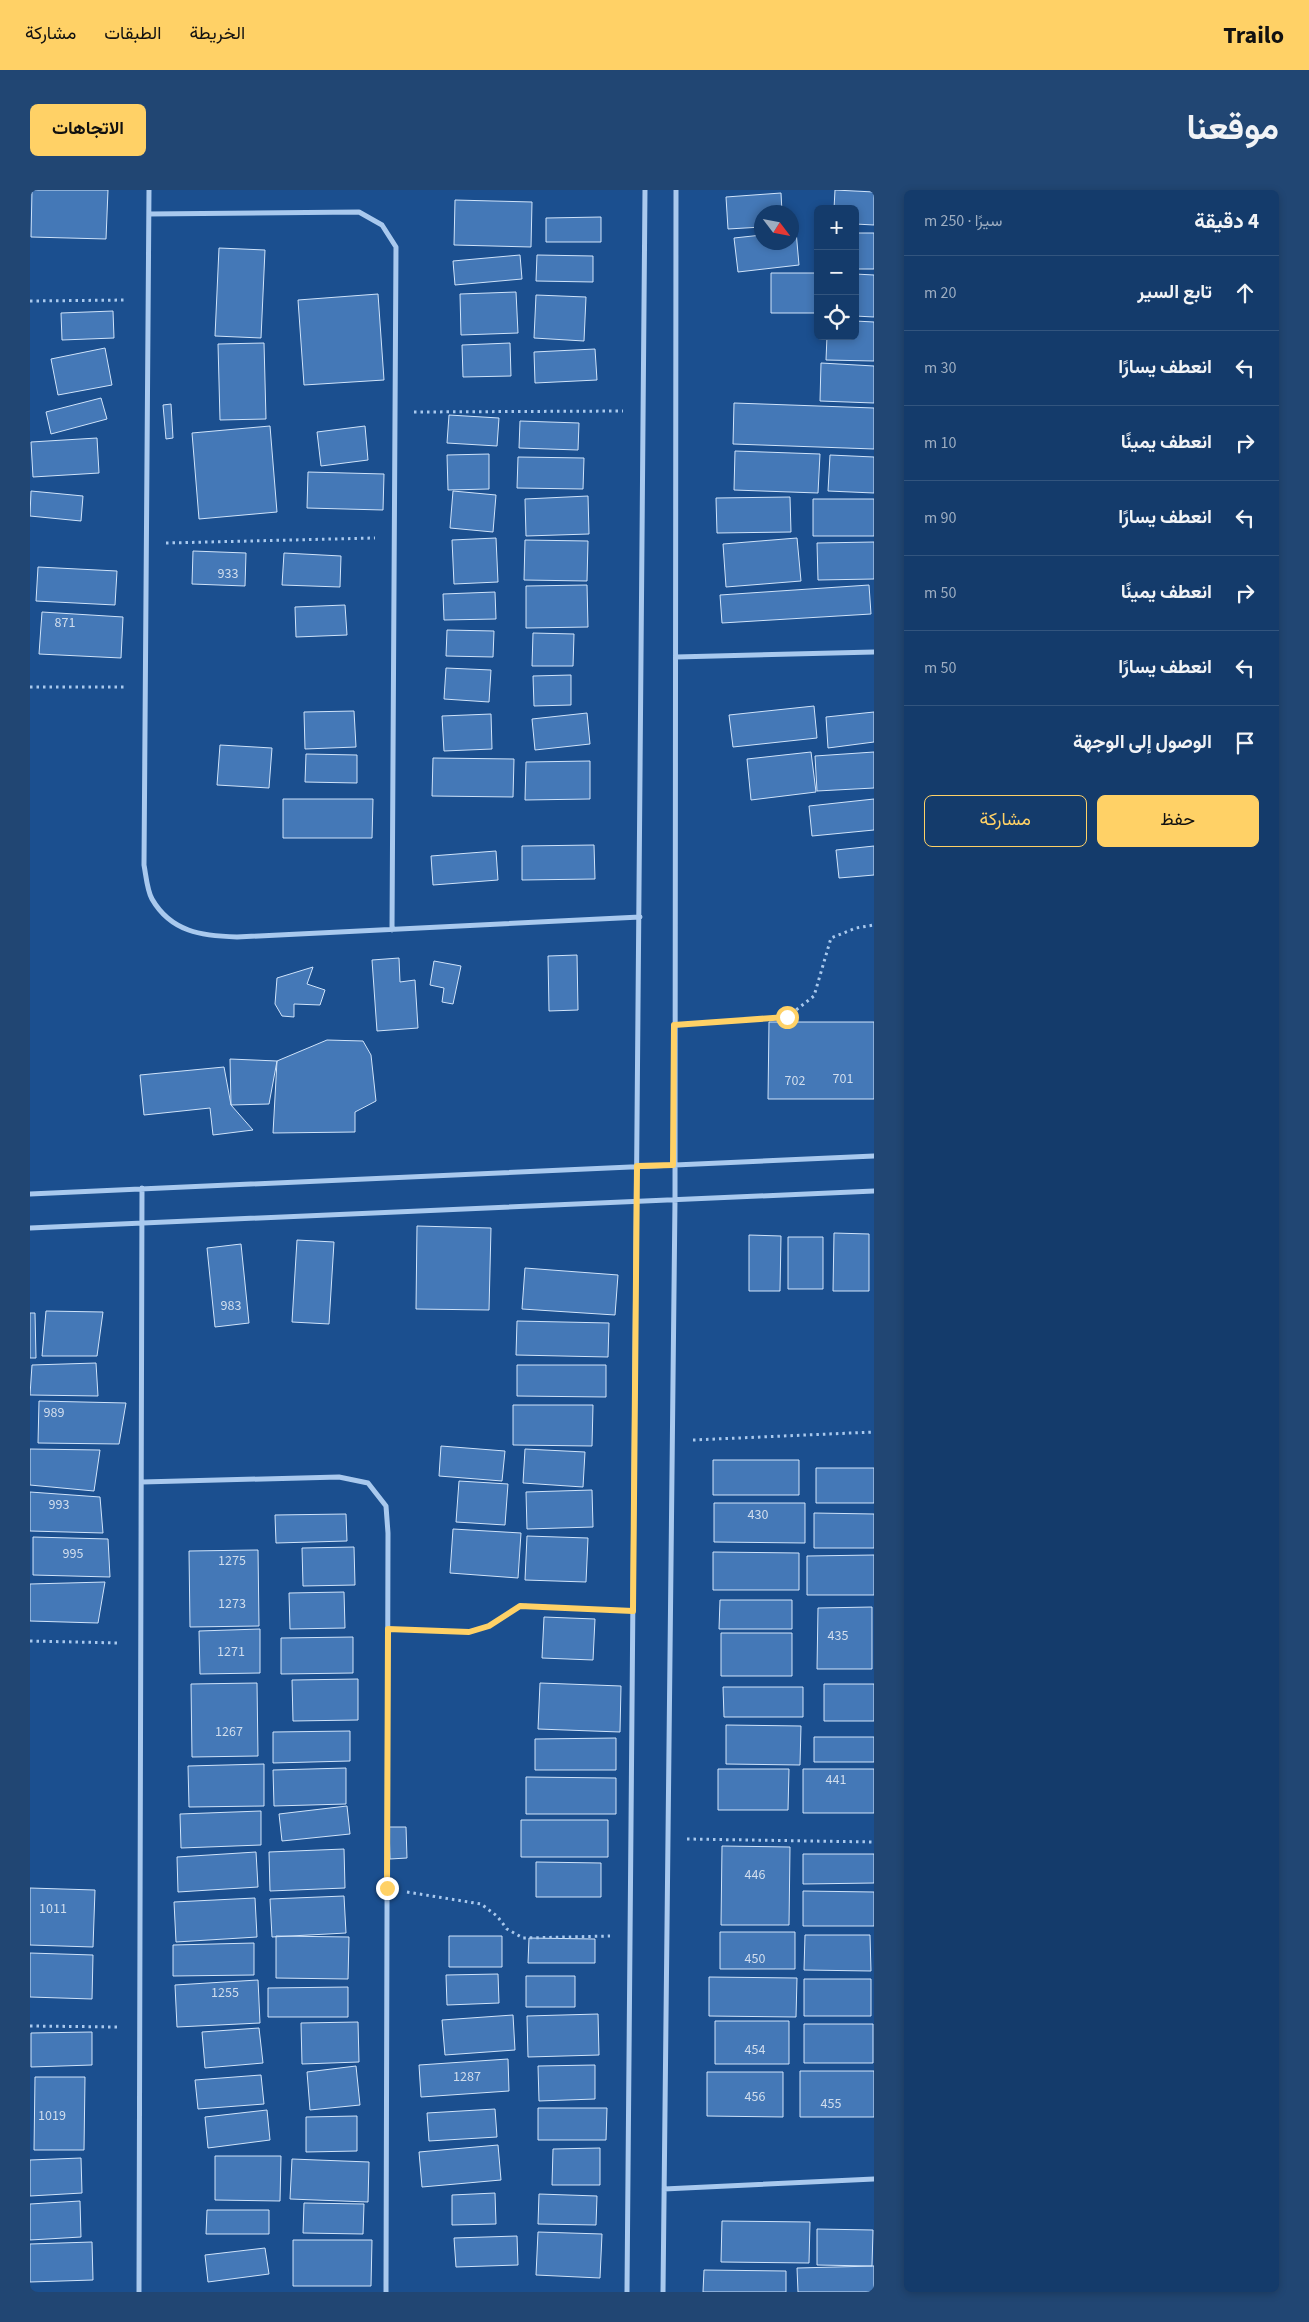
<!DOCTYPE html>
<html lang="ar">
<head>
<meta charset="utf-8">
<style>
	body { margin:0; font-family:"Source Sans 3",Vazirmatn,sans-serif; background:#214673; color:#f1f3f6; direction:rtl }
	.controls { position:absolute; right:15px; top:15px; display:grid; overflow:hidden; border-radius:8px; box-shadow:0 2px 8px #0003 }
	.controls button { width:45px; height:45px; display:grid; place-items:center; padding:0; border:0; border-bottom:1px solid #33557e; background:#143b6b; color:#f1f3f6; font:25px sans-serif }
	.compass { position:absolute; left:724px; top:15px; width:45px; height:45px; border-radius:50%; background:#143b6b; box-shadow:0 2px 8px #0003; rotate:122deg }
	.stop { position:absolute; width:15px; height:15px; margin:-11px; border:4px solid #ffd166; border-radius:50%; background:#fff }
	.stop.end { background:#ffd166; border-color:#fff; box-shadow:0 1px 5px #0008 }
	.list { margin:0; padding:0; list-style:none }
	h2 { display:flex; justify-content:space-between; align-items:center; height:65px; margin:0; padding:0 20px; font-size:21px }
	h2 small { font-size:16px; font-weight:400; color:#9dadc1 }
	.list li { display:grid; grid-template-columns:32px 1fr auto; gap:15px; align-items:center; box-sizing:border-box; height:75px; padding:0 20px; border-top:1px solid #33557e }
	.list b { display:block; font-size:19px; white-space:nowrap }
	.list em { font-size:16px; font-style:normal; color:#9dadc1 }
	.actions { display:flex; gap:10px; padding:15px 20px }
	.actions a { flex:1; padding:11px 0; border:1px solid #ffd166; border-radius:8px; text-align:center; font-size:18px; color:#ffd166 }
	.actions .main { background:#ffd166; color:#111 }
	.icon { flex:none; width:28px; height:28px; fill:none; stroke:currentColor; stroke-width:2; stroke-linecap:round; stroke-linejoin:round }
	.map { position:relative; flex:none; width:844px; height:2102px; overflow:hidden; direction:ltr; border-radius:8px }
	header { display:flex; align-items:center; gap:30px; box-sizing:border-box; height:70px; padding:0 25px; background:#ffd166; color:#111 }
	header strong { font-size:24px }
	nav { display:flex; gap:28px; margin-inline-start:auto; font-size:18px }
	.intro { display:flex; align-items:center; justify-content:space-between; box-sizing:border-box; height:120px; padding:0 30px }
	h1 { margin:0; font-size:35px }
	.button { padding:12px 22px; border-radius:8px; background:#ffd166; color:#111; font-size:18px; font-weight:700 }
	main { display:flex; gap:30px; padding:0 30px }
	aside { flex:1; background:#143b6b; border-radius:8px; box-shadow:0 2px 8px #0003 }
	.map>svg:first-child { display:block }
	.building { fill:#4478b7; stroke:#cfe3fa }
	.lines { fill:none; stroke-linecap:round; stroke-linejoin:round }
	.path { stroke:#a9c9ee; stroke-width:3; stroke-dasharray:2.5 4; stroke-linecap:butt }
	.street { stroke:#a9c9ee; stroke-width:5 }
	.route { stroke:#ffd166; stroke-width:6 }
	.labels { text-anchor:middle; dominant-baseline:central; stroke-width:4.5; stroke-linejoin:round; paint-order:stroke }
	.number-label { font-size:14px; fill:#d0dded }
</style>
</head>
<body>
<header>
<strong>Trailo</strong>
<nav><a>الخريطة</a><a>الطبقات</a><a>مشاركة</a></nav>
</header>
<div class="intro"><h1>موقعنا</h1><a class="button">الاتجاهات</a></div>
<main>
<aside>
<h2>4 دقيقة<small>سيرًا · 250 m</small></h2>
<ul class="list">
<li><svg class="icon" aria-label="ahead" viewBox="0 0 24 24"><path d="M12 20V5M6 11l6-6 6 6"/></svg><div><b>تابع السير</b></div><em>20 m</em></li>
<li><svg class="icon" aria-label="left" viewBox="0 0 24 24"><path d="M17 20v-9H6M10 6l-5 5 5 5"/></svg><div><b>انعطف يسارًا</b></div><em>30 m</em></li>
<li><svg class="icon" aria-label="right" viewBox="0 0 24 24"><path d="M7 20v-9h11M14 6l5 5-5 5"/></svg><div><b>انعطف يمينًا</b></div><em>10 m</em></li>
<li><svg class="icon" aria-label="left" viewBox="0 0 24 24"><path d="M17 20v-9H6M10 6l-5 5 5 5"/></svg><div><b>انعطف يسارًا</b></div><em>90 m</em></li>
<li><svg class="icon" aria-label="right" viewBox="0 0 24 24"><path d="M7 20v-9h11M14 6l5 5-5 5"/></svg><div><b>انعطف يمينًا</b></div><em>50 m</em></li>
<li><svg class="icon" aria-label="left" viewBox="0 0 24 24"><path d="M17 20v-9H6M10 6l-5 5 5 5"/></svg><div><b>انعطف يسارًا</b></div><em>50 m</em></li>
<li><svg class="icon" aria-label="arrive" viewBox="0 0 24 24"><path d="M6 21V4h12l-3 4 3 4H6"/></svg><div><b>الوصول إلى الوجهة</b></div></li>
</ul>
<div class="actions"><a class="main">حفظ</a><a>مشاركة</a></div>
</aside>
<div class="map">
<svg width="844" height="2102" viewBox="0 0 844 2102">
	<rect width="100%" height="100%" fill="#1b4f8f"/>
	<path class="building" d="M2,0H78L76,49L1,47Z
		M805,0L844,2V35L825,34V19H804Z
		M751,3L752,22H732V37L698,39L696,7Z
		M425,10L502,12L501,57L424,55Z
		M571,27V52H516V28Z
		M762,41H766L769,75L708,82L704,48L732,45V52H762Z
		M825,43H844V79H825Z
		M189,58L235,60L231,148L185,146Z
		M490,65L492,89L425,95L423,71Z
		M507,65L563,66V92L506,91Z
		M741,83H788V123H741Z
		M825,84L844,85V127L825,126Z
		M486,102L488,143L431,145L430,104Z
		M348,104L354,190L274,195L268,110Z
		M506,105L556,107L554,151L504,148Z
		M83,121L84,148L32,150L31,123Z
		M825,131L844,132V171L796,170L797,146H825Z
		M234,153L236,229L190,230L188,154Z
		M480,153L481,186L433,187L432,155Z
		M75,158L82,195L28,205L21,169Z
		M565,159L567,190L505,193L504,162Z
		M791,173L844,176V213L790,211Z
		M71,208L77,229L21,244L16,222Z
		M704,213L844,218V259L703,254Z
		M141,214L143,248L136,249L133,215Z
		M419,225L469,228L467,256L417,253Z
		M490,231L549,233L548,260L489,258Z
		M240,236L247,322L169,329L162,243Z
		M335,236L338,270L291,276L287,242Z
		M67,248L69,283L3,287L1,252Z
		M705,261L790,264L788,303L704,300Z
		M459,264V299L418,300L417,265Z
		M800,265L844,267V303L798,301Z
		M488,267L554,268L553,299L487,298Z
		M278,282L354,284L353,320L277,318Z
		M1,301L53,306L51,331L0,326Z
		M423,301L466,305L463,342L420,338Z
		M558,306L559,344L496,346L495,309Z
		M760,307L761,342L687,343L686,308Z
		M783,309H844V346H783Z
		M466,348L468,392L424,394L422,350Z
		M767,348L771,391L696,397L693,354Z
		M495,350L558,351L557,391L494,390Z
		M844,352V389L788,390L787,353Z
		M163,361L216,363L215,396L162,394Z
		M254,363L311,366L310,397L252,395Z
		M8,377L87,381L85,415L6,411Z
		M557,395L558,437L496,438V396Z
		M839,395L841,424L692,433L690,405Z
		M465,402L466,429L414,430L413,404Z
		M315,415L317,445L266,447L265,417Z
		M12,422L93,427L91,468L9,464Z
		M417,440L464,441L463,467L416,466Z
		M503,443L544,444L543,476H502Z
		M416,478L461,480L459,512L414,509Z
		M541,485V515L504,516L503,486Z
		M784,516L787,548L703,557L699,525Z
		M324,521L326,557L275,559L274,522Z
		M844,522V552L798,558L796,527Z
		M557,523L560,554L505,560L502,529Z
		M461,524L462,559L414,561L412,526Z
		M190,555L242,558L239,598L187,595Z
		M781,562L786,602L721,610L717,569Z
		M844,562V598L787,601L785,566Z
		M276,564L327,565V593L275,592Z
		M403,568L484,569L483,607L402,606Z
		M560,571V609L495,610L496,572Z
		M253,609H343L342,648H253Z
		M844,609V640L782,646L779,616Z
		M564,655L565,689L492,690V656Z
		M844,656V685L809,688L806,660Z
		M466,661L468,690L403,695L401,666Z
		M547,765L548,820L519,821L518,766Z
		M369,768L370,792L385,790L388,838L347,841L342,770Z
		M404,771L431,776L423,814L412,812L414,798L400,795Z
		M283,777L277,794L295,800L290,815L264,814V827L252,826L245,814L247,788Z
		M739,832H844V909H738Z
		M297,850L333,851L341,865L346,911L325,922V942L243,943L247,871Z
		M200,869L247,871L239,914L201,915Z
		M194,877L201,915L223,940L183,945L180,918L114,925L110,885Z
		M387,1036L461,1038L459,1120L386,1119Z
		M804,1043L839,1044V1101H803Z
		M719,1045L751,1046L750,1101H719Z
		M758,1047H793V1099H758Z
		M267,1050L304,1052L299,1134L262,1132Z
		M211,1054L219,1133L185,1137L177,1058Z
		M495,1078L588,1085L585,1125L492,1119Z
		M16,1121L73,1122L67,1166H12Z
		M0,1123H5L6,1168H0Z
		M487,1131L579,1133L578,1167L486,1165Z
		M66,1173L68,1206L0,1205L2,1175Z
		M487,1175H576V1207L487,1206Z
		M9,1211L96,1213L89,1254L8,1253Z
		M483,1215H563L562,1256L483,1255Z
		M411,1256L475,1261L472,1291L409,1286Z
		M0,1259L70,1260L64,1301L0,1295Z
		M495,1259L555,1262L553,1297L493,1293Z
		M683,1270H769V1305H683Z
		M786,1278H844V1313H786Z
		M429,1291L478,1294L475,1335L426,1332Z
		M562,1300L563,1337L497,1339L496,1302Z
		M0,1302L70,1307L73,1343L0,1341Z
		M684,1313H775V1353L684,1352Z
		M784,1323L844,1324V1358H784Z
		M316,1324L317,1351L246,1353L245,1325Z
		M423,1339L491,1343L488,1388L420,1383Z
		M497,1346L558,1348L556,1392L495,1390Z
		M3,1347L78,1349L80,1387L3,1385Z
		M324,1357L325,1395L273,1396L272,1358Z
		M228,1360L229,1436L160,1437L159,1361Z
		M683,1362L769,1363V1400H683Z
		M844,1365V1405H777V1366Z
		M75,1392L68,1433L0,1431V1394Z
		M314,1402L315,1438L260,1439L259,1403Z
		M690,1410H762V1439H689Z
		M842,1417V1479H787L788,1418Z
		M514,1427L565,1429L563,1470L512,1468Z
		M230,1439V1483L170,1484L169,1441Z
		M691,1443H762V1486H691Z
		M323,1447V1483L251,1484V1448Z
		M328,1489V1530L263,1531L262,1490Z
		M227,1493L228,1566L162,1567L161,1494Z
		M510,1493L591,1496L590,1542L508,1539Z
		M794,1494H844V1531H794Z
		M693,1497H773V1527H694Z
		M696,1535L771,1536L770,1575L696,1574Z
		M320,1541V1571L243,1573V1542Z
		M784,1547H844V1572H784Z
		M586,1548V1580H505V1549Z
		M234,1574V1616L159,1617L158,1576Z
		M316,1578V1614L244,1616L243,1580Z
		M688,1579H759L758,1620H688Z
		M773,1579H844V1623H773Z
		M496,1587L586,1588V1624H496Z
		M317,1616L320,1644L252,1651L249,1624Z
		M231,1621V1655L151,1658L150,1624Z
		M491,1630H578V1667H491Z
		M359,1637H376L377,1668L360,1669Z
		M692,1656L760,1657L759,1735H691Z
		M314,1659L315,1698L240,1701L239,1662Z
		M226,1662L228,1697L148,1702L147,1667Z
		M773,1664H844V1693L773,1694Z
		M506,1672L571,1673V1707H506Z
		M0,1698L65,1700L63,1757L0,1755Z
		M773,1701L844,1702V1736H773Z
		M314,1706L316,1743L242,1747L240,1709Z
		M225,1708L227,1747L146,1752L144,1712Z
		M690,1742H765V1779H690Z
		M775,1745H840L841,1781L774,1780Z
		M246,1746L319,1747L318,1789L246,1788Z
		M419,1746H472V1777H419Z
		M499,1748L565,1749V1773H498Z
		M224,1753V1785L143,1786V1755Z
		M0,1763L63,1765L62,1809L0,1807Z
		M468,1784L469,1813L417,1815L416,1785Z
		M496,1786H545V1817H496Z
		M679,1787L767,1788L766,1827L679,1826Z
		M774,1789H841V1826H774Z
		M228,1790L230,1833L147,1837L145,1795Z
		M318,1797V1827H238V1798Z
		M568,1824L569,1865L498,1867L497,1826Z
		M483,1825L485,1860L415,1865L412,1830Z
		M685,1831H759V1874H685Z
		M328,1832L329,1872L272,1874L271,1833Z
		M774,1834H843V1873H774Z
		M229,1838L233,1873L175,1878L172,1842Z
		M62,1842V1875L1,1877V1843Z
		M478,1869L479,1901L391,1907L389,1875Z
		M565,1875V1909L509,1911L508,1876Z
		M326,1876L330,1915L280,1920L277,1882Z
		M770,1881H844V1927H770Z
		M677,1882H753V1927L677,1926Z
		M231,1885L234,1914L168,1919L165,1890Z
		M5,1887H55L54,1960H4Z
		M508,1918H577L576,1950H508Z
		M465,1919L467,1947L399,1951L397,1923Z
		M237,1920L240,1950L178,1958L175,1927Z
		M327,1926V1961L276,1962V1927Z
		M468,1955L471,1990L392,1997L389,1962Z
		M570,1958V1995H522L523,1959Z
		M185,1966H251L250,2011L185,2010Z
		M51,1968L52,2003L0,2006V1970Z
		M262,1969L339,1972L338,2012L260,2009Z
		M465,2003L466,2034L422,2035V2005Z
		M509,2004L567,2006L566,2035L508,2034Z
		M50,2011L51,2047L0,2050V2014Z
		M274,2013L334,2014L333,2044L273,2043Z
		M177,2020H239V2044H176Z
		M692,2031L780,2032L779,2073L691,2072Z
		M787,2039L843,2040L842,2076L787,2075Z
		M508,2042L572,2044L570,2088L506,2085Z
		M487,2046L488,2075L426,2077L424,2048Z
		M263,2050H342L341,2096H263Z
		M62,2052L63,2090L0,2092V2054Z
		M235,2058L239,2084L178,2092L175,2065Z
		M844,2076V2102H768L767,2078Z
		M674,2080L756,2081V2102H673Z"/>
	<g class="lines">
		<path class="path" d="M0,111L97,110
			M384,222L593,221
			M136,353L345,348
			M0,497H95
			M665,833L757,827L784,806L801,748L826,738L844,735
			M663,1250L844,1242
			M379,1440L439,1442L459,1436L490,1415L583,1420
			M0,1451L90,1453
			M657,1649L844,1652
			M377,1702L451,1714L467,1726L477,1739L493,1748L580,1746
			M0,1836L89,1837"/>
		<path class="street" d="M119,0L114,675C116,685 117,700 122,709C141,742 172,746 207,747L610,727
			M119,24L329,22L352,35L366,57L362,740
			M646,467L844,462
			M0,1004L844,966
			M0,1038L844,1001
			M112,1292L309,1287L338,1293L356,1316L358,1343L356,2102
			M634,1999L844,1989
			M109,2102L112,998
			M597,2102L615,0
			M633,2102L645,1010L646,0"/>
	</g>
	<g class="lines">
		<path class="route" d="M357,1698L358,1439L439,1442L459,1436L490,1416L603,1421L607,976L643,975L644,835L757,827"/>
	</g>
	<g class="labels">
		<g class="number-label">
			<text x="198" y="384">933</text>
			<text x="35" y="433">871</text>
			<text x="813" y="889">701</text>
			<text x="765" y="891">702</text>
			<text x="201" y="1116">983</text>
			<text x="24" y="1223">989</text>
			<text x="29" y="1315">993</text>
			<text x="728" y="1325">430</text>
			<text x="43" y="1364">995</text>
			<text x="202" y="1371">1275</text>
			<text x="202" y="1414">1273</text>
			<text x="808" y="1446">435</text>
			<text x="201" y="1462">1271</text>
			<text x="199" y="1542">1267</text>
			<text x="806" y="1590">441</text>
			<text x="725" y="1685">446</text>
			<text x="23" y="1719">1011</text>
			<text x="725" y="1769">450</text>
			<text x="195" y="1803">1255</text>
			<text x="725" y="1860">454</text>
			<text x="437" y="1887">1287</text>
			<text x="725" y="1907">456</text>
			<text x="801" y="1914">455</text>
			<text x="22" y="1926">1019</text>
		</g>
	</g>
</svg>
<div class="controls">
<button>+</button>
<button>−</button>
<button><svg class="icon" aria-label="locate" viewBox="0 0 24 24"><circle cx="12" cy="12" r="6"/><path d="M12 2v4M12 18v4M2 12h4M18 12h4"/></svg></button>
</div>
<svg class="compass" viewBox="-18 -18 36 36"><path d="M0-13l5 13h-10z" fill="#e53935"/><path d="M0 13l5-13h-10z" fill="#9dadc1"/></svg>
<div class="stop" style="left:757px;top:827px"></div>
<div class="stop end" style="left:357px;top:1698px"></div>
</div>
</main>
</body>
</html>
